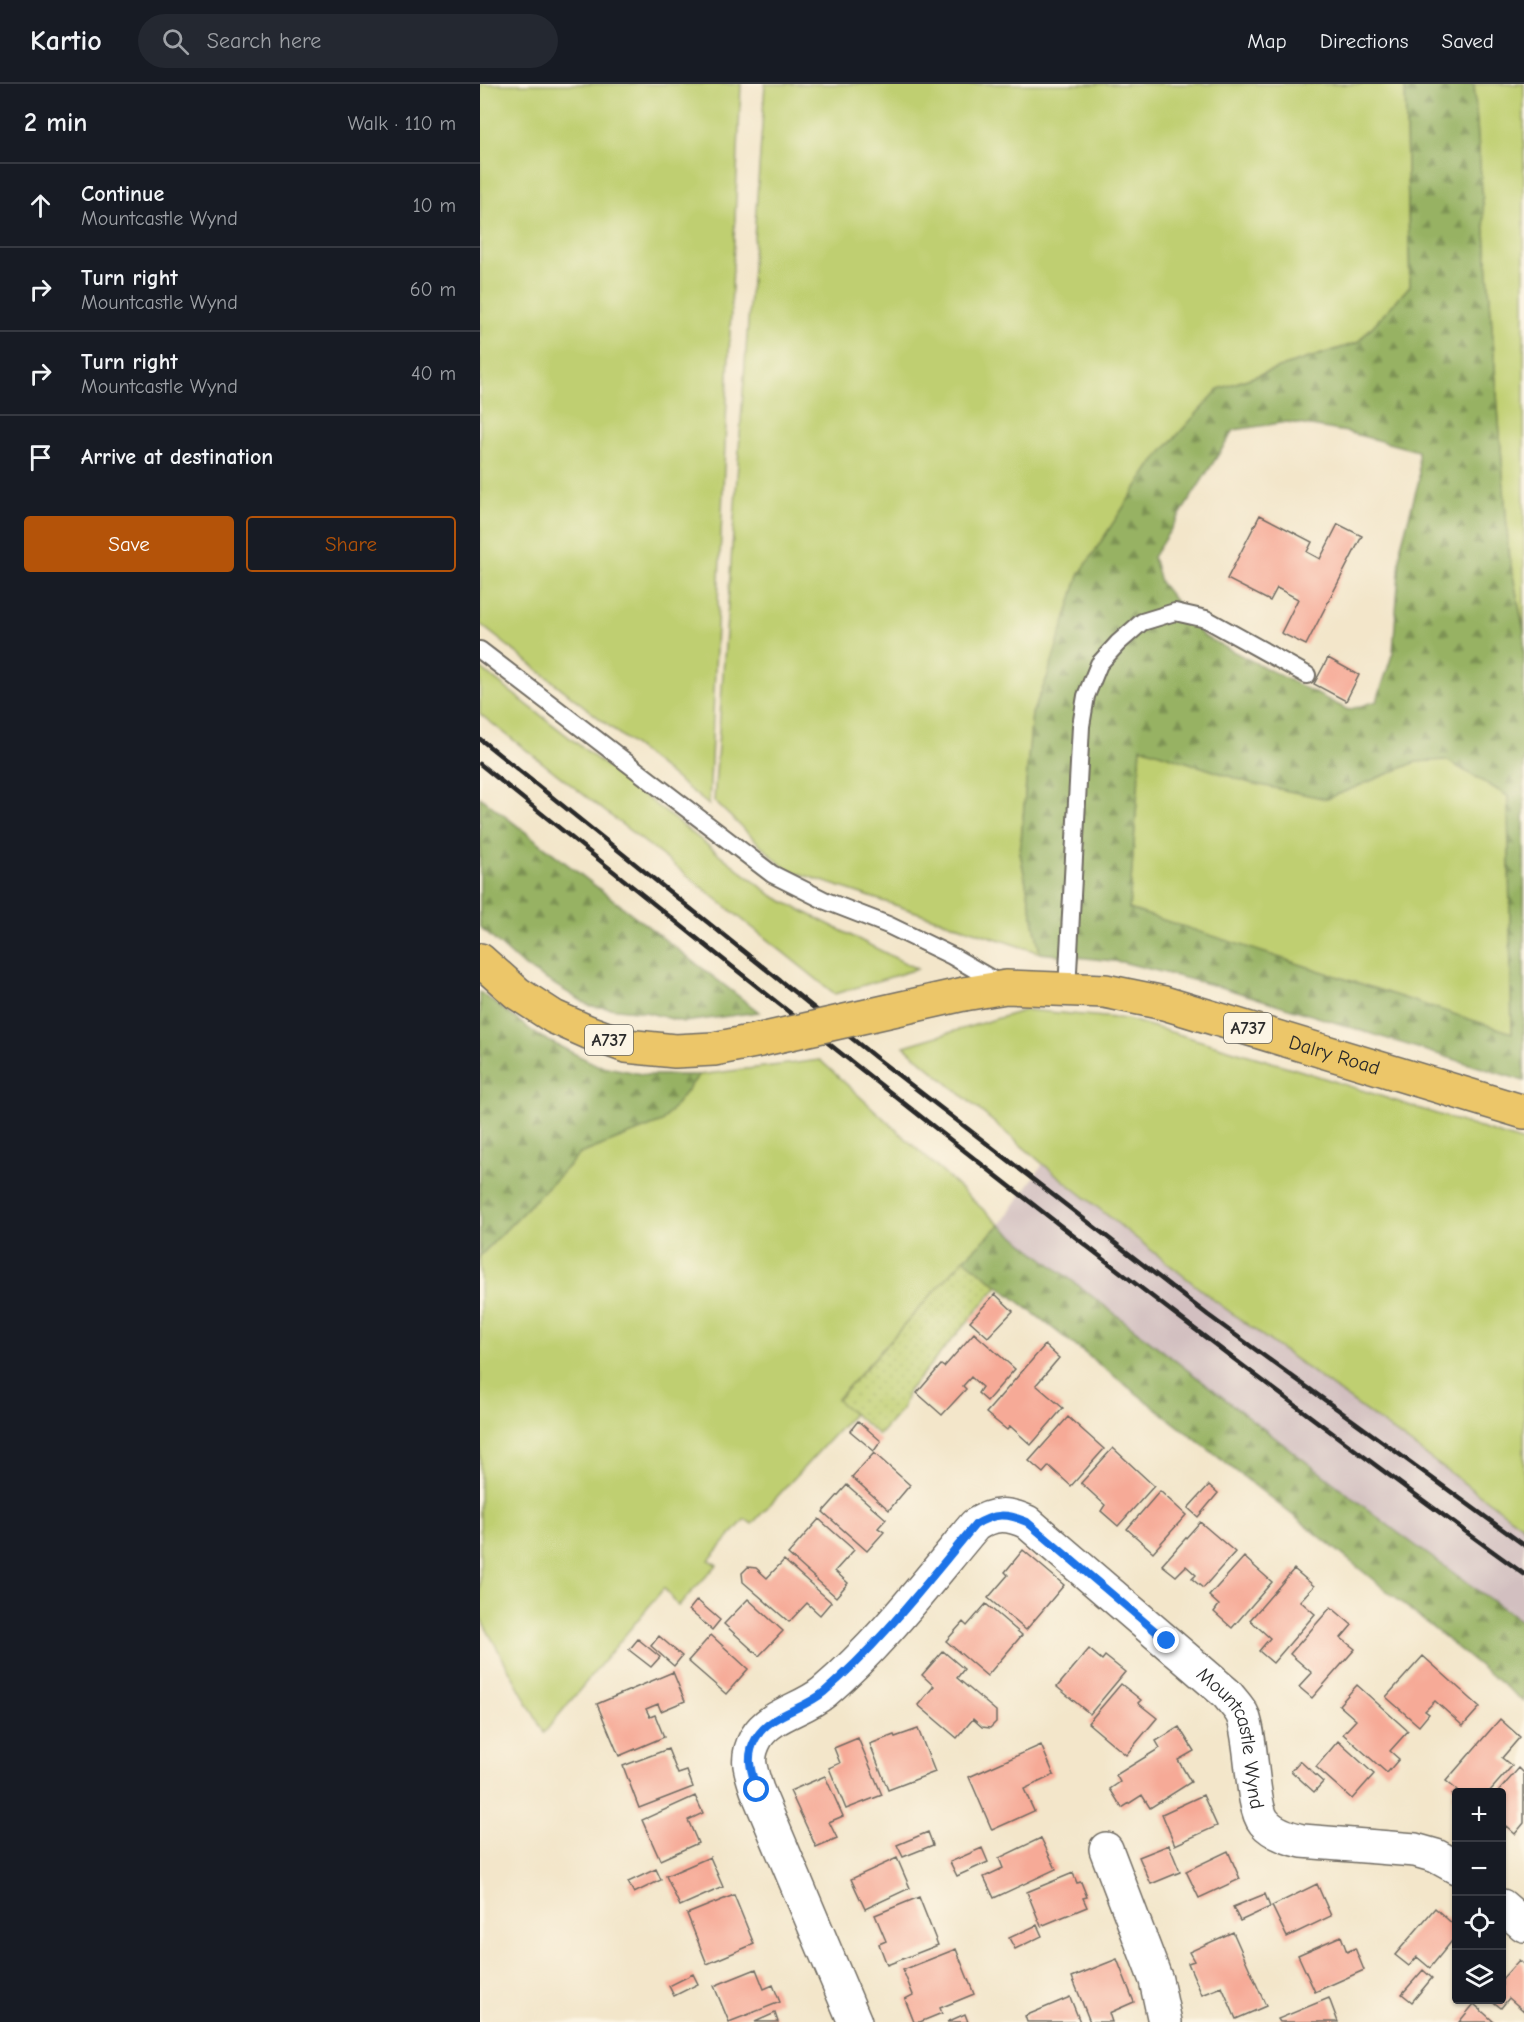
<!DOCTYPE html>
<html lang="en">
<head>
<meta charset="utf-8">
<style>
	body { margin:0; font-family:"Comic Neue",sans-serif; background:#242831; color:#f1f3f6 }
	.controls { position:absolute; right:18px; bottom:18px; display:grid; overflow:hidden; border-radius:6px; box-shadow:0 2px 4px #0004 }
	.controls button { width:54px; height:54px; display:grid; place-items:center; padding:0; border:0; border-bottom:2px solid #363941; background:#171b24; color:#f1f3f6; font:30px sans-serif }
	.stop { position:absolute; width:18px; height:18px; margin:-14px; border:4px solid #1a73e8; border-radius:50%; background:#fff }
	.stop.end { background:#1a73e8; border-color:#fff; box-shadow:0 2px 6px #0008 }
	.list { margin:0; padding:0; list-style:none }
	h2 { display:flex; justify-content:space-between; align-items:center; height:78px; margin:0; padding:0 24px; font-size:26px }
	h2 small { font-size:20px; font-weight:400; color:#9ea1a6 }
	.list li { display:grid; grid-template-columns:39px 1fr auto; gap:18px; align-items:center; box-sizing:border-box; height:84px; padding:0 24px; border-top:2px solid #363941 }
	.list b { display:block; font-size:22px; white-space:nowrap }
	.list p { margin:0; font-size:20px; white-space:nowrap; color:#9ea1a6 }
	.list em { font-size:20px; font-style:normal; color:#9ea1a6 }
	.actions { display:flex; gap:12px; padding:18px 24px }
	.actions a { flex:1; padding:14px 0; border:2px solid #b45309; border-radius:6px; text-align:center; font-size:21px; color:#b45309 }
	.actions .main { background:#b45309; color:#fff }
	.icon { flex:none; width:33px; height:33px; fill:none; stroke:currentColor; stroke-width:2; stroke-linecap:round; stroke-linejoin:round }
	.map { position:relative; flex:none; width:1044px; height:1938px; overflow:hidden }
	header { display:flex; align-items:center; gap:36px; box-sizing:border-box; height:84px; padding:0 30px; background:#171b24; border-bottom:2px solid #363941 }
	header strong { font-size:28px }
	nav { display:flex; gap:33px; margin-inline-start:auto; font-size:21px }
	.search { width:420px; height:54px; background:#242831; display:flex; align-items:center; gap:15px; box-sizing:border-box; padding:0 21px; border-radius:33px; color:#9ea1a6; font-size:22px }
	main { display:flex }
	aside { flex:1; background:#171b24 }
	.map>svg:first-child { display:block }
	.railway { fill:#d2bfc0 }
	.green { fill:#bfcf71; stroke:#757d4e; stroke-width:1.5 }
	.forest { fill:url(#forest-firs); stroke:#616e47; stroke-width:1.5; fill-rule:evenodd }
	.park { fill:url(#park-dots); stroke:#757d4e; stroke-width:1.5 }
	.building { fill:#f6aa97 }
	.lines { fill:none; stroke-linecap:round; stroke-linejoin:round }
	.lane-casing { stroke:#716c63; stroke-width:20 }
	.street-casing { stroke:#716c63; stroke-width:36 }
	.highway-casing { stroke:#716c63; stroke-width:36 }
	.lane { stroke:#fff; stroke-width:16 }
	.street { stroke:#fff; stroke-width:33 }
	.highway { stroke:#ecc669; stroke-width:33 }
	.rail { stroke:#2b2b2b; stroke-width:4.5 }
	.highway-bridge-casing { stroke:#716c63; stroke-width:36; stroke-linecap:butt }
	.highway-bridge { stroke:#ecc669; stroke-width:33 }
	.route { stroke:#1a73e8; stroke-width:8 }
	.labels { text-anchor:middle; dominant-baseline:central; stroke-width:5; stroke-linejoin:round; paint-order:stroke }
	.shield { fill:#fcf5e5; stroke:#6a6863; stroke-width:1.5 }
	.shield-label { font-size:18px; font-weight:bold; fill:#2b2b2b }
	.street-label { font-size:20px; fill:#2b2b2b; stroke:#fcf5e5 }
</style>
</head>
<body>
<header>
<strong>Kartio</strong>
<div class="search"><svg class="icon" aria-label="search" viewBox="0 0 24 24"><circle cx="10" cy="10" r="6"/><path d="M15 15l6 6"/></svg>Search here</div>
<nav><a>Map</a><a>Directions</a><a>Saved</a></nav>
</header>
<main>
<aside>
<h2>2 min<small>Walk · 110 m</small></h2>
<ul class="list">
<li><svg class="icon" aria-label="ahead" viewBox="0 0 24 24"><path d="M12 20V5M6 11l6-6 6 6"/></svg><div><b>Continue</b><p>Mountcastle Wynd</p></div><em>10 m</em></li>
<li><svg class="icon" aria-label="right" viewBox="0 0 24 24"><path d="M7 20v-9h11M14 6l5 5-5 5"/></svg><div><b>Turn right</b><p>Mountcastle Wynd</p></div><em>60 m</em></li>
<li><svg class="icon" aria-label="right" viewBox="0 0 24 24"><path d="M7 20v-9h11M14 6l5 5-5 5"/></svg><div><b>Turn right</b><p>Mountcastle Wynd</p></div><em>40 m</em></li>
<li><svg class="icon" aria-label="arrive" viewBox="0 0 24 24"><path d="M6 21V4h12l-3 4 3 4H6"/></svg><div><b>Arrive at destination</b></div></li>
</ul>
<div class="actions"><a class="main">Save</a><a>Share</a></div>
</aside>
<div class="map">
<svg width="1044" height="1938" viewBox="0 0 1044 1938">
	<defs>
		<pattern id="forest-firs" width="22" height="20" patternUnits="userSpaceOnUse" patternTransform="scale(1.5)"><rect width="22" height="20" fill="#97b263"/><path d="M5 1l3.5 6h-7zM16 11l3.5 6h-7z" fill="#7b9152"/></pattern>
		<pattern id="park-dots" width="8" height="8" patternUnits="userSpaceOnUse" patternTransform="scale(1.5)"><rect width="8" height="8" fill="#bfcf71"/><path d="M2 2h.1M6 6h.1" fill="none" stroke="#a4b262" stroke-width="1.8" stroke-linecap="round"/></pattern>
	</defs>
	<rect width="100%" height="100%" fill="#fcf5e5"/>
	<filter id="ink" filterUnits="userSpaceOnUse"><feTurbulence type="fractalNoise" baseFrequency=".0167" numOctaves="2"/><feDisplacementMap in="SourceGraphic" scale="12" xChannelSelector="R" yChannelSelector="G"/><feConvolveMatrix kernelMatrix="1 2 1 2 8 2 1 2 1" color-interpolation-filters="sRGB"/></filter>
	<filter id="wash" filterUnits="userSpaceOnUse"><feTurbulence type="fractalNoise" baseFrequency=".008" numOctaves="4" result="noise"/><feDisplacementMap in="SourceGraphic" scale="24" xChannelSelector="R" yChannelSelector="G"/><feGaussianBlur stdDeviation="1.35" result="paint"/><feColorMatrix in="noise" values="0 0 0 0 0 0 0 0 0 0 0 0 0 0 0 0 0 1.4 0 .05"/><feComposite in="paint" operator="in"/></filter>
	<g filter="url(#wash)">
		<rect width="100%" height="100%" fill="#f3e6ca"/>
		<path class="railway" d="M563,1080L735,1217L1044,1443V1540L917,1448L520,1141Z"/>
		<path class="green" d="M0,0H261L229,721L0,540Z
			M285,0H925L930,202L877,259L810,280L739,305L567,594L552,630L540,769L560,869L306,785L234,717Z
			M994,0H1044V547L1029,472Z
			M0,584L293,812L437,885L355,910L203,788L0,630Z
			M661,662L847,715L936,678L966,675L1028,712L1032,950L649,825Z
			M546,926L647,935L822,987L1044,1058V1443L735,1217L563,1080L424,962Z
			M340,976L520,1141L484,1175L357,1315L373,1330L272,1440L265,1435L229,1476L237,1481L198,1522L184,1504L64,1649L0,1533V1172L100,1070L182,1038L219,991Z"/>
		<path class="forest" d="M925,0H994L1029,472L1044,547V997L744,904L642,878L560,869L540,769L552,630L567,594L599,491L673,378L739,305L810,280L877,259L930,202ZM807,338L867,348L938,367L939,396L921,462L913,568L897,617L868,626L723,552L680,498L673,473L754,346ZM661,663L770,699L847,715L936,678L966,676L1028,712L1032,949L649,825Z
			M0,713L279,928L204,938L165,928L110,922L42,881L0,843Z
			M0,908L59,952L117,981L166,991H219L182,1038L100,1070L0,1172Z
			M520,1141L917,1448L1044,1540V1618L838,1451L484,1175Z"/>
		<path class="park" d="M484,1175L518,1202L428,1307L422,1325L399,1351L357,1316Z"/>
		<g id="blocks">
			<path class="building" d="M780,431L832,458L827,468L840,475L858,440L882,452L826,561L801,549L818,515L797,504L790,517L747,495Z
				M848,574L879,591L866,617L834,600Z
				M515,1210L533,1227L508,1253L490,1237Z
				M494,1249L535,1285L507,1317L498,1309L502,1303L491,1293L483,1302L486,1305L462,1331L437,1309L461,1281L464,1283Z
				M565,1261L579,1274L556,1301L583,1324L551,1361L530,1342L527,1346L506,1329Z
				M588,1333L624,1365L591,1402L569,1382L563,1389L549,1377Z
				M378,1337L401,1357L394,1367L370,1347Z
				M633,1364L674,1402L638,1442L621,1427L625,1421L601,1399Z
				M394,1369L430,1401L409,1426L372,1393Z
				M367,1401L406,1435L398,1444L404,1448L387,1467L343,1428Z
				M729,1401L738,1409L718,1433L708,1424Z
				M680,1407L706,1431L673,1468L647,1445Z
				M339,1435L374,1466L355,1487L368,1499L356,1513L308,1470Z
				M720,1438L755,1468L723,1504L712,1495L716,1491L706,1482L696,1492L682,1481Z
				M543,1466L584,1501L546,1546L508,1514L528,1491L525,1488Z
				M764,1473L792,1498L752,1544L734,1528L739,1521L729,1512Z
				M304,1476L351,1518L340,1531L327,1519L309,1538L263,1498L262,1489L268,1483L276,1484L287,1494Z
				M814,1485L834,1502L820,1517L835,1530L793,1579L779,1567L790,1554L770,1536Z
				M268,1515L303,1547L279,1572L244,1540Z
				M217,1516L240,1536L232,1546L209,1526Z
				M506,1520L542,1551L507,1592L466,1557L483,1538L487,1542Z
				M851,1523L872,1541L861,1554L875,1565L832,1614L819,1603L832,1589L810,1570Z
				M231,1551L268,1585L246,1610L208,1577Z
				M179,1552L202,1572L194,1582L171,1562Z
				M158,1555L180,1573L171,1583L149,1566Z
				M609,1565L622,1576L625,1572L645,1588L610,1630L577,1603Z
				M463,1567L484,1585L477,1594L516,1627V1638L510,1644L502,1643L493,1635L477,1654L438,1621L454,1602L442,1591Z
				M943,1572L1000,1623L983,1642L955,1617L945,1627L949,1630L939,1642L906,1613Z
				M193,1588L205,1617L181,1627L178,1620L166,1625L170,1633L175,1631L184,1653L139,1672L117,1620Z
				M641,1600L661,1616L658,1619L677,1634L646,1671L608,1639Z
				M877,1601L928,1647L910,1667L919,1675L907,1689L863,1650L876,1636L859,1621Z
				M1020,1635L1040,1653L1022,1674L1032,1682L1009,1708H976V1716L972,1711L977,1706L966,1697Z
				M699,1643L714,1667L698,1676L711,1698L670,1724L662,1711L642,1724L630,1705L640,1698L636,1691L680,1664L676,1657Z
				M438,1645L455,1688L408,1706L390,1660L414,1651L415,1653Z
				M378,1654L402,1711L366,1725L349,1684L360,1679L354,1664Z
				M858,1657L894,1690L872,1715L836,1683Z
				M561,1661L574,1691L544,1705L554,1727L512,1746L489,1693Z
				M188,1665L198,1690L207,1687L213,1703L159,1724L143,1682Z
				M820,1677L843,1698L834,1708L811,1687Z
				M1039,1684L1044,1689V1739L1035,1750L1026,1742L1022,1747V1708H1018Z
				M345,1692L363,1732L349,1738L357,1754L336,1763L310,1707Z
				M723,1711L737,1742L695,1761L682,1730Z
				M215,1712L223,1729L208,1736L218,1759L180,1776L162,1736Z
				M448,1748L453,1761L423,1773L417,1761Z
				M561,1754L576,1785L514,1814L504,1793L523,1784L519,1774Z
				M689,1761L700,1788L671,1800L659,1773Z
				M502,1764L508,1778L477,1792L470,1778Z
				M748,1767L760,1795L719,1814L706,1787Z
				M230,1773L243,1803L200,1822L186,1792Z
				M417,1774L430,1804L385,1825L371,1795Z
				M176,1785L181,1796L154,1809L148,1798Z
				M593,1789L597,1799L601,1798L607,1813L603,1814L607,1823L561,1842L547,1808Z
				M837,1800L851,1832L807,1853L792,1822Z
				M785,1810L790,1823L760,1837L753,1823Z
				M254,1811L274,1860L227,1880L207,1830Z
				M439,1813L458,1861L407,1881L399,1860L406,1857L395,1831Z
				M955,1824L976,1843V1852L950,1884L937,1873L929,1882L915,1871Z
				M557,1841L562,1852L535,1865L529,1854Z
				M753,1848L786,1922L756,1935L742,1903L722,1911L708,1879L714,1877L709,1868Z
				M861,1852L867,1868L875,1864L884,1886L835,1908L818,1871Z
				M476,1865L494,1910L460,1924L462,1929L440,1938H434L425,1915L433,1911L423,1886Z
				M637,1875L654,1918L629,1929L632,1938H610L592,1893Z
				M1039,1876L1044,1881V1927L1029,1914L1021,1924L1011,1916H1022V1895Z
				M276,1885L284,1905L293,1901L300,1918L249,1938L234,1902Z
				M943,1886L952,1894L932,1918L922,1910Z
				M213,1890L218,1900L194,1912L189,1902Z
				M590,1913L600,1938H547L545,1932Z
				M849,1914L858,1938H800L798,1935Z
				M994,1920L1014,1938H979Z
				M295,1929L298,1938H275Z
				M485,1930L488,1938H467Z"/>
		</g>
	</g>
	<g filter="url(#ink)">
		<use href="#blocks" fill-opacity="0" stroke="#716c63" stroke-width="1.5"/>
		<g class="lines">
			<defs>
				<path id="lane" d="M0,566L292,790L346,817L408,841L472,872L522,901
					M587,906L601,642L606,612L619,580L638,559L662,538L695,528L726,535L827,591"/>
				<g id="street">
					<path d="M626,1765L676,1896L685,1938"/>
					<path d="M1022,1822L1044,1841"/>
					<path id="s1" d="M375,1938L277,1706C270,1685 265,1674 276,1654C290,1630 323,1626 344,1608C401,1559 447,1498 495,1441C514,1429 527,1429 547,1438L747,1610C752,1617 760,1624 763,1632C773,1658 771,1722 784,1738C793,1749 809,1754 822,1757L935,1766L956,1772L976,1783"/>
				</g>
				<g id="highway">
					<path d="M0,876L37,909L74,933L108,948L146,962L195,967L234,965L280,956"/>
					<path id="s2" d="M484,910L526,903L625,907L684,919L1044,1028"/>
				</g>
			</defs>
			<use href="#lane" class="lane-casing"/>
			<use href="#street" class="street-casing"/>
			<use href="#highway" class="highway-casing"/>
			<use href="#lane" class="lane"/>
			<use href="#street" class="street"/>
			<use href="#highway" class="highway"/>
			<path class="rail" d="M0,655L395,973L728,1231L1044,1461
				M0,680C343,957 687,1232 1044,1490"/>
			<defs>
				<path id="highway-bridge" d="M280,956L484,910"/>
			</defs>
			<use href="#highway-bridge" class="highway-bridge-casing"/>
			<use href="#highway-bridge" class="highway-bridge"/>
		</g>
	</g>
	<g class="lines" filter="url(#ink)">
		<path class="route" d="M277,1706C271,1687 265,1673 276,1654C290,1630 323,1626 344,1608C401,1559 447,1498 495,1441C514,1429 527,1429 547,1438L687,1557"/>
	</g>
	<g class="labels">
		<g class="shield">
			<rect x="744" y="929" width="48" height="30" rx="4.5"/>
			<rect x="105" y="941" width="48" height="30" rx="4.5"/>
		</g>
		<g class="shield-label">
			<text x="768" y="944">A737</text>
			<text x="129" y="956">A737</text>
		</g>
		<g class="street-label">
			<text stroke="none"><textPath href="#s2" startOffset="380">Dalry Road</textPath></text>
			<text stroke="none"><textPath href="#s1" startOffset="976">Mountcastle Wynd</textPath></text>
		</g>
	</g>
</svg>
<div class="controls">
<button>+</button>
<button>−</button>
<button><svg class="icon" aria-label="locate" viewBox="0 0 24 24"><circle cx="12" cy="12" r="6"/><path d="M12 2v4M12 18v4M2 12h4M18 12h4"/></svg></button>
<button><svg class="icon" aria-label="layers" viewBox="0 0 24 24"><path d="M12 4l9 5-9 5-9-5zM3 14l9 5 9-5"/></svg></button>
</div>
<div class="stop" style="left:277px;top:1706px"></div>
<div class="stop end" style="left:687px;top:1557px"></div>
</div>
</main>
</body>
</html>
